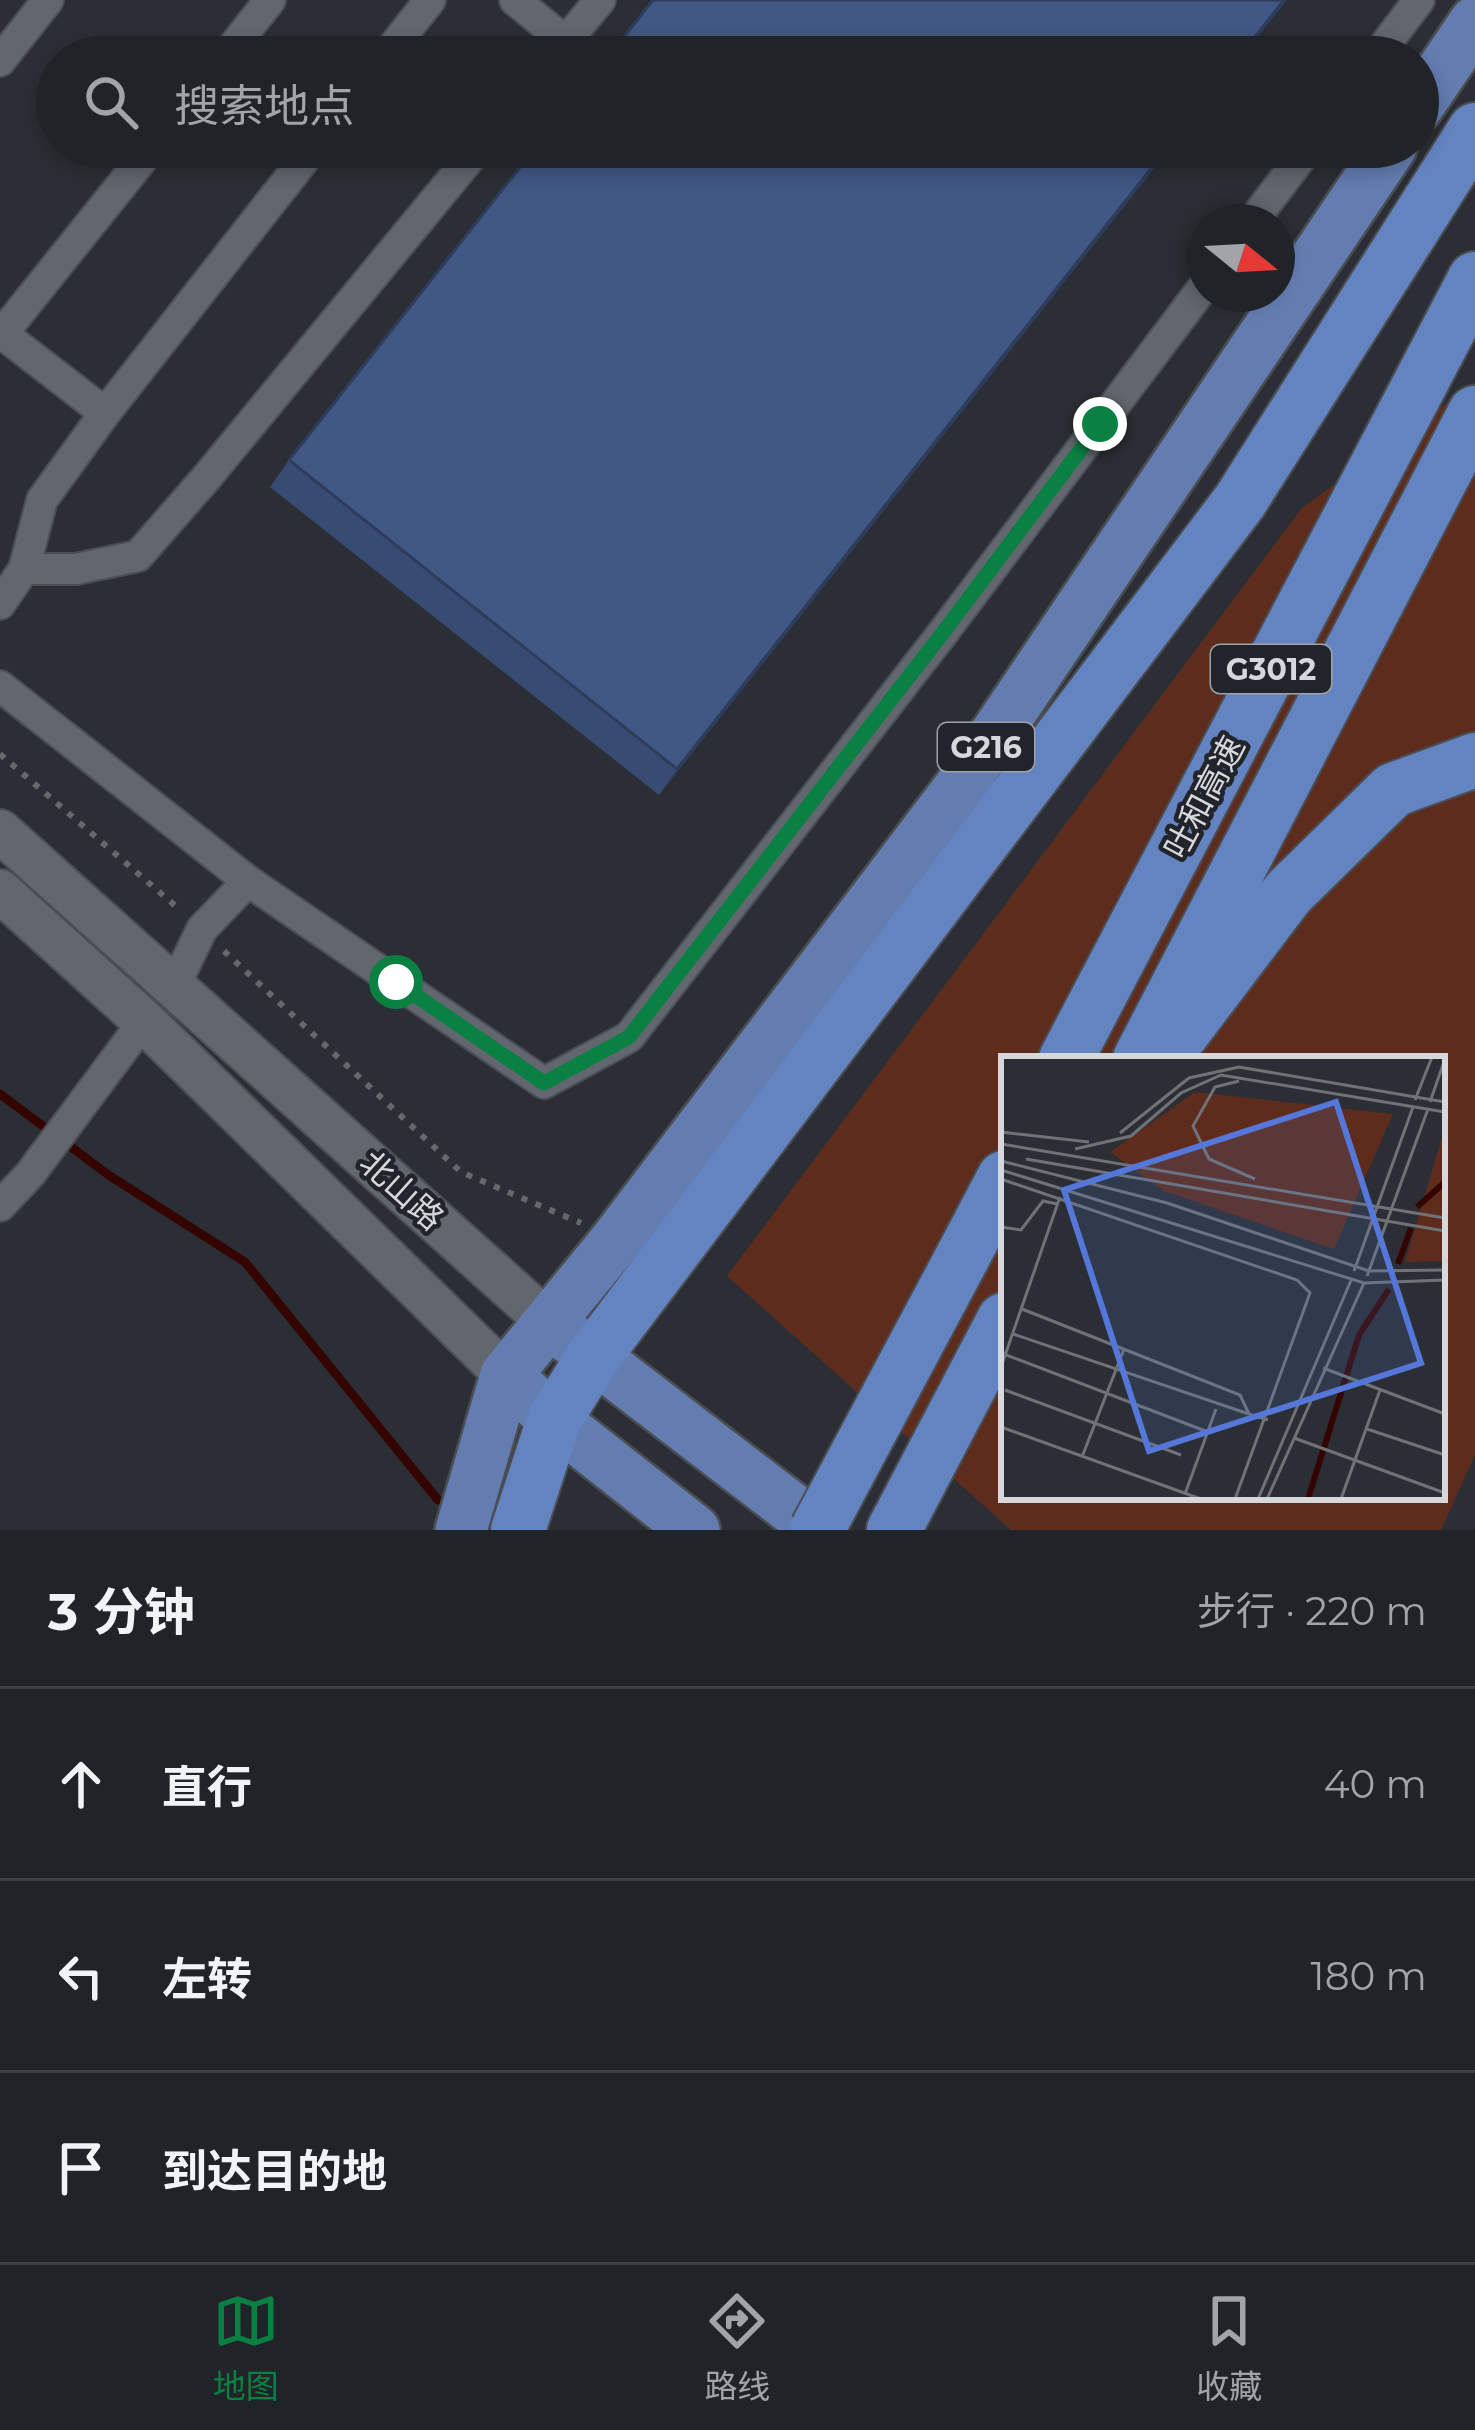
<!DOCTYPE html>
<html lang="zh">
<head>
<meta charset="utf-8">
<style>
	body { margin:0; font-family:Montserrat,"Noto Sans SC",sans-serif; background:#2d2f34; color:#f1f3f6 }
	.compass { position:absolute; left:1187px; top:204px; width:108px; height:108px; border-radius:50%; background:#202328; box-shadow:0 6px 18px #0003; rotate:108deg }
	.stop { position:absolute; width:36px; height:36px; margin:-27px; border:9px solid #0b8043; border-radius:50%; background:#fff }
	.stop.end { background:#0b8043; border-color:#fff; box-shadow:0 3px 12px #0008 }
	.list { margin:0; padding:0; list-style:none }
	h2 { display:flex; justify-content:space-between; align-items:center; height:156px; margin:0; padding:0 48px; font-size:51px }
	h2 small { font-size:39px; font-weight:400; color:#a2a4a8 }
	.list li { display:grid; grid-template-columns:78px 1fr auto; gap:36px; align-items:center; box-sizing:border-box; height:192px; padding:0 48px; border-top:3px solid #3d4045 }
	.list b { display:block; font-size:45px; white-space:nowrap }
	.list em { font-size:39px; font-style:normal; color:#a2a4a8 }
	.icon { flex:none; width:66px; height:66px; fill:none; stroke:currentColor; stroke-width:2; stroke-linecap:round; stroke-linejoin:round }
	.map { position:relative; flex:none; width:1475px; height:1530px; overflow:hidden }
	.search { position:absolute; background:#202328; box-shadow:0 6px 18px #0003; left:36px; right:36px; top:36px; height:132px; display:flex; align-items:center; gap:30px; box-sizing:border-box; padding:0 42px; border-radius:66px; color:#a2a4a8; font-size:45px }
	.sheet { height:732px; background:#202328 }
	nav { display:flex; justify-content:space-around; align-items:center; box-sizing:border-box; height:168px; border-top:3px solid #3d4045; background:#202328; font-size:33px; color:#a2a4a8 }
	nav a { display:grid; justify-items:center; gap:6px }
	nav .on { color:#0b8043 }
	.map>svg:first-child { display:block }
	.green { fill:#5d2c1d; fill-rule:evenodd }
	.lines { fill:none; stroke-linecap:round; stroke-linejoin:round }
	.stream { stroke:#340500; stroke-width:9 }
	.minor-casing { stroke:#4a4d52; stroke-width:34 }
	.secondary-casing { stroke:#4a4d52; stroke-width:46 }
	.trunk-casing { stroke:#4a4d52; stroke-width:56 }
	.motorway-casing { stroke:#4a4d52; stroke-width:58 }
	.path { stroke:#65686d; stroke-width:6; stroke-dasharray:6 9; stroke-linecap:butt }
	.minor { stroke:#62666e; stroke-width:30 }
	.secondary { stroke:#62666e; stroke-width:42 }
	.trunk { stroke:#647db0; stroke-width:51 }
	.motorway { stroke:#6483c1; stroke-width:54 }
	.motorway-bridge-casing { stroke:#4a4d52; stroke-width:58; stroke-linecap:butt }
	.motorway-bridge { stroke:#6483c1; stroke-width:54 }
	.wall { fill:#384b72 }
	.shaded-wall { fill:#2e3d5c }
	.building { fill:#415784; stroke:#2e3d5c; stroke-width:3 }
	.route { stroke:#0b8043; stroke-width:15 }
	.labels { text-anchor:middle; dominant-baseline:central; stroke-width:9; stroke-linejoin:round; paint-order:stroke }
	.shield { fill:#21252b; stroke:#a0a2a7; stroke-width:3 }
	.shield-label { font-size:30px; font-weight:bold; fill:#d6d8dc }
	.street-label { font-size:33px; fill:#d6d8dc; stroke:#21252b }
	.inset-river { fill:none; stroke:#340500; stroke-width:6 }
	.inset-road { fill:none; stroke:#6f7378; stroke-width:3 }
	.view { fill:#5477d9; fill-opacity:0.15; stroke:#5477d9; stroke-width:6 }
	.inset-edge { fill:none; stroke:#d6d8dc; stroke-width:6 }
</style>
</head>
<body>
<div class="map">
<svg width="1475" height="1530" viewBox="0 0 1475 1530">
	<rect width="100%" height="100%" fill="#2b2f35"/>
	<path class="green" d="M1475,383V1455L1441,1530H1011L727,1276L1302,508ZM1004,1059H1442V1497H1004Z"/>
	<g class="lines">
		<path class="stream" d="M0,1094L110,1176L245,1262L438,1500"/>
		<defs>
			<path id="minor" d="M515,0L566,42
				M225,57L270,0
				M385,57L430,0
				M553,57L600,0
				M1376,57L1419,0
				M0,61L48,0
				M1252,222L1309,147
				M0,332L105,413
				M2,334L152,147
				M24,569L42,500L105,413L314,147
				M0,604L24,569H76L138,556L207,477L479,147
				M0,686L248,881L544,1083L629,1037L942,634L1205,285
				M174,987L202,929L248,881
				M0,1206L31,1173L144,1021"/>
			<path id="secondary" d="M0,831L548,1322
				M0,891L144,1021L506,1375"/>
			<path id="trunk" d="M1418,106L1475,22
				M563,1333L820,1530
				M524,1392L554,1420L694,1530
				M461,1530L506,1375L617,1239L960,787L1391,147"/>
			<path id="motorway" d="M1182,1033L1288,893L1393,790L1475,760
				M1066,1059L1475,279
				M1140,1059L1475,413
				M963,1256L1004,1178
				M518,1530L554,1420L594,1356L1240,501L1475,130
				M894,1530L1004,1320"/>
		</defs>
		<use href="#minor" class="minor-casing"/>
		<use href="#secondary" class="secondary-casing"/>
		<use href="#trunk" class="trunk-casing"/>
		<use href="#motorway" class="motorway-casing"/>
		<path class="path" d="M0,754L179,909
			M224,951L461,1172L581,1223"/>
		<use href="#minor" class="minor"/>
		<use href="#secondary" class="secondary"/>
		<use href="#trunk" class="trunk"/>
		<use href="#motorway" class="motorway"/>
		<defs>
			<path id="motorway-bridge" d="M817,1530L963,1256"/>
		</defs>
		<use href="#motorway-bridge" class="motorway-bridge-casing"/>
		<use href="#motorway-bridge" class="motorway-bridge"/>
	</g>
	<path class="wall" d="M1171,147L659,795L270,487L289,460Z"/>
	<path class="shaded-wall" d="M1284,0H1287L1242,57H1239Z
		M1168,147H1171L659,795L677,769Z"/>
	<path class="building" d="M653,0H1284L1239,57H608Z
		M536,147H1168L677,769L289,460Z"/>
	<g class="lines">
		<path class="route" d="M396,982L544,1083L629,1037L942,634L1100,424"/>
	</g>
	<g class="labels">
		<g class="shield">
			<rect x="1211" y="645" width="120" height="48" rx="9"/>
			<rect x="938" y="723" width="96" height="48" rx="9"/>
		</g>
		<g class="shield-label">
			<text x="1271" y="669">G3012</text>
			<text x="986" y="747">G216</text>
		</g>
		<g class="street-label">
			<text transform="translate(1204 797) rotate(-62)">吐和高速</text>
			<text transform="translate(402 1190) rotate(42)">北山路</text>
		</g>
	</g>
	<g transform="translate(1001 1056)">
		<rect width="444" height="444" fill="#2b2f35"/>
		<path d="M194,36L392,58L333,193L163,135L109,96ZM444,71V205L404,206Z" fill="#5d2c1d"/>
		<path class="inset-river" d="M416,151L444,126M397,208L410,172M307,443L358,279L388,233"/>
		<path class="inset-road" d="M238,25L214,31L192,70L208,103L254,123M414,44L431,1M429,46L444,3M0,76L88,86M119,77L188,22L238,11L444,46M0,88L444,162M74,93L130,80L180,37L220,19L444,56M25,103L444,175M0,105L166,147L368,215L444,214M0,114L363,227L444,224M0,123L296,224L309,237L234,443M0,171L20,174L42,145L56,148M353,215L412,51M366,220L427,53M21,253L239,339L248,358L267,364M12,278L248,358M0,297L207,376M0,311L59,141M322,312L444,358M4,334L180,399M0,371L200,443M366,373L444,399M293,382L444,437M81,401L123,293M184,438L215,353M257,443L351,222M266,443L363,227M340,443L379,334"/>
		<path class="view" d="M335,46L420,307L148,395L63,134Z"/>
		<rect width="444" height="444" class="inset-edge"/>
	</g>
</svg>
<svg class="compass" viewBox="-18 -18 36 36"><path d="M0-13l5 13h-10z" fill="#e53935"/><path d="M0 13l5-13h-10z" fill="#a2a4a8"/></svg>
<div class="stop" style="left:396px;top:982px"></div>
<div class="stop end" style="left:1100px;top:424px"></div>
<div class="search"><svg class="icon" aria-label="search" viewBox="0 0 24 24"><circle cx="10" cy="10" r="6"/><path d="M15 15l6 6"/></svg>搜索地点</div>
</div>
<section class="sheet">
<h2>3 分钟<small>步行 · 220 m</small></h2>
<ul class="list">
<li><svg class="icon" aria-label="ahead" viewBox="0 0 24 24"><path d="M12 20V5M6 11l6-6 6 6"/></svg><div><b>直行</b></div><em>40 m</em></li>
<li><svg class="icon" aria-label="left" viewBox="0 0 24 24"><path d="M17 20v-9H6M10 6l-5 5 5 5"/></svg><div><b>左转</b></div><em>180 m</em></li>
<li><svg class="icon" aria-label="arrive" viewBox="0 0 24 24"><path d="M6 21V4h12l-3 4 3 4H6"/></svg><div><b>到达目的地</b></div></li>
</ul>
</section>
<nav>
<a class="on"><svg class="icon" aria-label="map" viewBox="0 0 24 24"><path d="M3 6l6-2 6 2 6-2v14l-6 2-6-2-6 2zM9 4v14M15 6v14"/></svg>地图</a>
<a><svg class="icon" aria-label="directions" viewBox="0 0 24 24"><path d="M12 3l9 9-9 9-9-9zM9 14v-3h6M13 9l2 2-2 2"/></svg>路线</a>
<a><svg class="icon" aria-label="saved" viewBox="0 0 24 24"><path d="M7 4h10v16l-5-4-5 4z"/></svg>收藏</a>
</nav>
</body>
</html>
